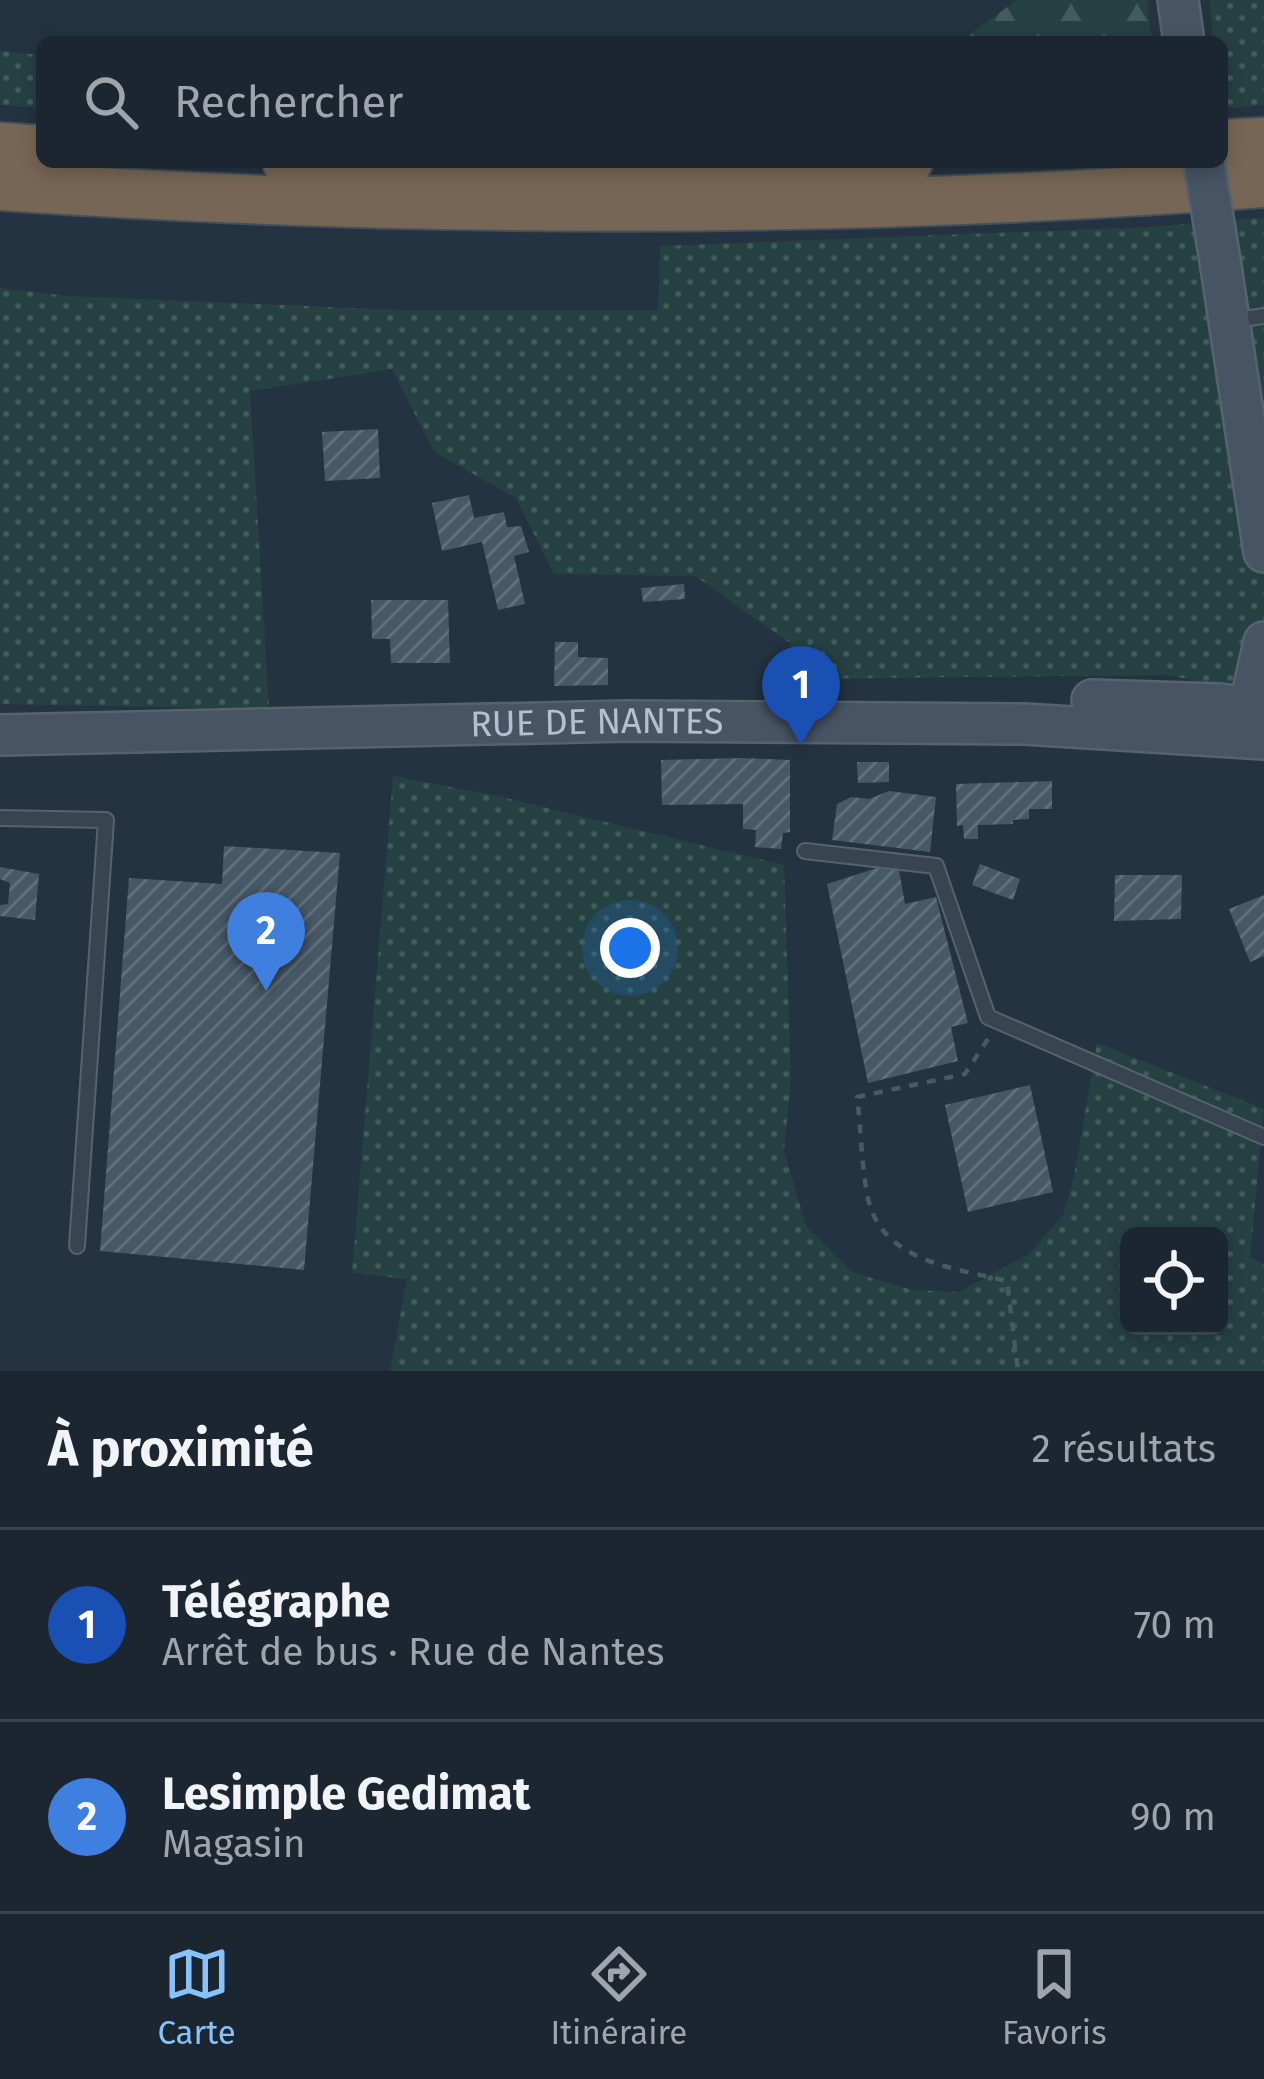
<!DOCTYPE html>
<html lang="fr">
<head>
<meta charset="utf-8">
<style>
	body { margin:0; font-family:"Fira Sans",sans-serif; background:#242e39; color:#f1f3f6 }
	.controls { position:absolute; right:36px; bottom:36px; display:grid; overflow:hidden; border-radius:18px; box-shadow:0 6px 18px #0003 }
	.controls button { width:108px; height:108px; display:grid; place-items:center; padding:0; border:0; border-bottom:3px solid #39434d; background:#1b2631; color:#f1f3f6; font:60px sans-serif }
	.you { position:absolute; left:630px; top:948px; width:42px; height:42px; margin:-30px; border:9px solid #fff; border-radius:50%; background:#1a73e8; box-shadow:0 0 0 18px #1a73e833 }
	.badge { display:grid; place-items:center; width:78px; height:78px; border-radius:50%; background:#87c2fd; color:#fff; font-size:39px; font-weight:700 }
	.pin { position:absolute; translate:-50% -99px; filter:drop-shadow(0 3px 6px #0008) }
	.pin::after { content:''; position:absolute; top:63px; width:42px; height:36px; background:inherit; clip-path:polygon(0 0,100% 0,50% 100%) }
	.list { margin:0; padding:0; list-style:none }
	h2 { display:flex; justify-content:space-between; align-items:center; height:156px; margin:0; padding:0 48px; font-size:51px }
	h2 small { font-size:39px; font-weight:400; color:#a0a5ab }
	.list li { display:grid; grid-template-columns:78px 1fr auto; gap:36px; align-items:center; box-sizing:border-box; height:192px; padding:0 48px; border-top:3px solid #39434d }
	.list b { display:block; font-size:45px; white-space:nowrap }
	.list p { margin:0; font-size:39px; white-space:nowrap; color:#a0a5ab }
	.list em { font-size:39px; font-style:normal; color:#a0a5ab }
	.icon { flex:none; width:66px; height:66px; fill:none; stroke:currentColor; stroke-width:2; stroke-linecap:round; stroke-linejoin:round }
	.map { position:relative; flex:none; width:1264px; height:1371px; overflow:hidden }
	.search { position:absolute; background:#1b2631; box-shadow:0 6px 18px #0003; left:36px; right:36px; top:36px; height:132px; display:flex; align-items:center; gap:30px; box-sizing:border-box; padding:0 42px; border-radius:18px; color:#a0a5ab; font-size:45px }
	.sheet { height:540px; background:#1b2631 }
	nav { display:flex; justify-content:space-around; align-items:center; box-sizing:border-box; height:168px; border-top:3px solid #39434d; background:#1b2631; font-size:33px; color:#a0a5ab }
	nav a { display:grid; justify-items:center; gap:6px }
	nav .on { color:#87c2fd }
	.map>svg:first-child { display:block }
	.grass { fill:url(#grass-dots); fill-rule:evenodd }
	.forest { fill:url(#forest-firs) }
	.building { fill:url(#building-hatch) }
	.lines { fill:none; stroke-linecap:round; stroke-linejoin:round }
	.lane-casing { stroke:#56636e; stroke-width:18 }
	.secondary-casing { stroke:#56636e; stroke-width:44 }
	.highway-casing { stroke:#43505b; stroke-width:52 }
	.path { stroke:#445d5e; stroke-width:4.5; stroke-dasharray:9 9; stroke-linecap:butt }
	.lane { stroke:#384550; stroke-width:14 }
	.secondary { stroke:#465464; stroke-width:39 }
	.highway { stroke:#765; stroke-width:48 }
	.secondary-bridge-casing { stroke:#56636e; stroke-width:44; stroke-linecap:butt }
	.secondary-bridge { stroke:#465464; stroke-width:39 }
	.labels { text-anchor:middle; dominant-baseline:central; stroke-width:9; stroke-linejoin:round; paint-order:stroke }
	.street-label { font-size:36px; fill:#b4c0cb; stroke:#1d2a35 }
</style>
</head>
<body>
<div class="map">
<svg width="1264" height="1371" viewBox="0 0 1264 1371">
	<defs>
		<pattern id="grass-dots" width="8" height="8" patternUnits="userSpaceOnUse" patternTransform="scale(3)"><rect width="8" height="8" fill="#264142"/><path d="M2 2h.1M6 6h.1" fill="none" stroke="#435b5c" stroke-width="1.8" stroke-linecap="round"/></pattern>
		<pattern id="forest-firs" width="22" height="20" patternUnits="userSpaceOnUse" patternTransform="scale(3)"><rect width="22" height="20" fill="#264142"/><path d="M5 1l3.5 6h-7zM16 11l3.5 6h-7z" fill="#435b5c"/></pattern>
		<pattern id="building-hatch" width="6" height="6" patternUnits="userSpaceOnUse" patternTransform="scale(3)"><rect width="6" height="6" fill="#475967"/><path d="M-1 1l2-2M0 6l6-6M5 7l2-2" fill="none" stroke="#5f6f7b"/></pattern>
	</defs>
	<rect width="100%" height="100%" fill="#243341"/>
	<path class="grass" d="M1210,0H1264V105L1222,109V42H1213Z
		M0,51L42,55V108L0,105Z
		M1264,217V693L1166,675L791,679L790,643L695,576L554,574L516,498L434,452L392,369L250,391L269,709L0,704V288L68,296L399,310H658L660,246L1148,227Z
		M393,776L498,796L784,865L791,1079L784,1150L806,1226L852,1272L912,1290L959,1292L1029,1254L1063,1215L1074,1177L1097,1043L1264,1109L1250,1257L1264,1264V1371H390L407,1279L352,1273ZM1129,1236H1219V1326H1129Z"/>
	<path class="forest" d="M1017,0H1147L1152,42H959Z"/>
	<path class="building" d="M378,429L380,478L325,481L322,432Z
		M469,495L474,518L504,512L507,527L521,526L529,552L514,556L525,604L498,610L482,542L442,551L432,503Z
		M684,584L685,599L643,602L641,588Z
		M371,600H448L450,663H391L390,639H372Z
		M555,642H578V657L608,658V685L554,686Z
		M742,758L790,760V832L783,833L781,849L755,847L756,830L743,829V804L662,805L661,760Z
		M857,762H889V782L858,783Z
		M1052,781V809H1029V819L1013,820V824L978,825V839H964L963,825L957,826L956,784Z
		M889,791L936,797L930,852L832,840L837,804L851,797L869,799Z
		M224,846L340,853L304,1270L100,1251L129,878L222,884Z
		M980,864L1020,879L1013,900L972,885Z
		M0,867L39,874L35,920L0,916V905L8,904L10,883L0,879Z
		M877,868L899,870L905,904L936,897L968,1023L951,1027L958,1061L868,1083L827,884Z
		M1115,875H1182L1181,919L1114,921Z
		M1264,895V956L1250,962L1229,909Z
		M1030,1085L1053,1192L968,1212L945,1105Z"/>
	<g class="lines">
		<defs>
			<path id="lane" d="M1236,320L1264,316
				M0,818L106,820L77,1246
				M805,851L936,866L988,1017L1264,1137"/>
			<g id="secondary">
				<path d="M1178,0L1184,42"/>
				<path d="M1221,267L1264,552"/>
				<path d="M1092,700L1220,704L1264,710"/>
				<path d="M1260,730L1251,701L1264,642"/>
				<path id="s1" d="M0,735L626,721L1024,724L1264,739"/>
			</g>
			<path id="highway" d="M1222,144L1264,142
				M0,147L42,150
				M287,162L647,167L908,162
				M0,186C420,214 844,214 1264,183"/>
		</defs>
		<use href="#lane" class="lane-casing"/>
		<use href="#secondary" class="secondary-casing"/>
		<use href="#highway" class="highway-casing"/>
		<path class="path" d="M988,1039L965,1074L857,1097C861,1126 862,1184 871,1209C891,1263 959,1269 1007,1281L1018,1371"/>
		<use href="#lane" class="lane"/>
		<use href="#secondary" class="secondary"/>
		<use href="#highway" class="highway"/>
		<defs>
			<path id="secondary-bridge" d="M1204,162L1221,267"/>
		</defs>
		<use href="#secondary-bridge" class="secondary-bridge-casing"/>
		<use href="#secondary-bridge" class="secondary-bridge"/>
	</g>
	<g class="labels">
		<g class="street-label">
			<text stroke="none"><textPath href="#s1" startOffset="597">RUE DE NANTES</textPath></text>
		</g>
	</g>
</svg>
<div class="controls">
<button><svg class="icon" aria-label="locate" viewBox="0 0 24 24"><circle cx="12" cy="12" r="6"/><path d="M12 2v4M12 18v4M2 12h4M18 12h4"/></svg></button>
</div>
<div class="you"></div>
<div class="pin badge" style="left:801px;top:745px;background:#1a4fb4">1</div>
<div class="pin badge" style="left:266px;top:991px;background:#3f7fe0">2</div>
<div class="search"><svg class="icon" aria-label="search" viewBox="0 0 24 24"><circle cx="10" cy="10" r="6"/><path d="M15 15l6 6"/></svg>Rechercher</div>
</div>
<section class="sheet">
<h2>À proximité<small>2 résultats</small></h2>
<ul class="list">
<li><span class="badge" style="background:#1a4fb4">1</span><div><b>Télégraphe</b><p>Arrêt de bus · Rue de Nantes</p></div><em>70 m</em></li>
<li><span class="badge" style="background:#3f7fe0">2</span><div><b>Lesimple Gedimat</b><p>Magasin</p></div><em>90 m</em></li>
</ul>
</section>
<nav>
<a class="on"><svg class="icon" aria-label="map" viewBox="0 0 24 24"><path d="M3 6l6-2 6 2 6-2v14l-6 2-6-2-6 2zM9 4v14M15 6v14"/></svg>Carte</a>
<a><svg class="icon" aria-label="directions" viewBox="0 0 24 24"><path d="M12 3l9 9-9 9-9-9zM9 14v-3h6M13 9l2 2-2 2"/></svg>Itinéraire</a>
<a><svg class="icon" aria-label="saved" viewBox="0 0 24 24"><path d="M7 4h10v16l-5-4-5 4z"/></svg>Favoris</a>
</nav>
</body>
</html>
